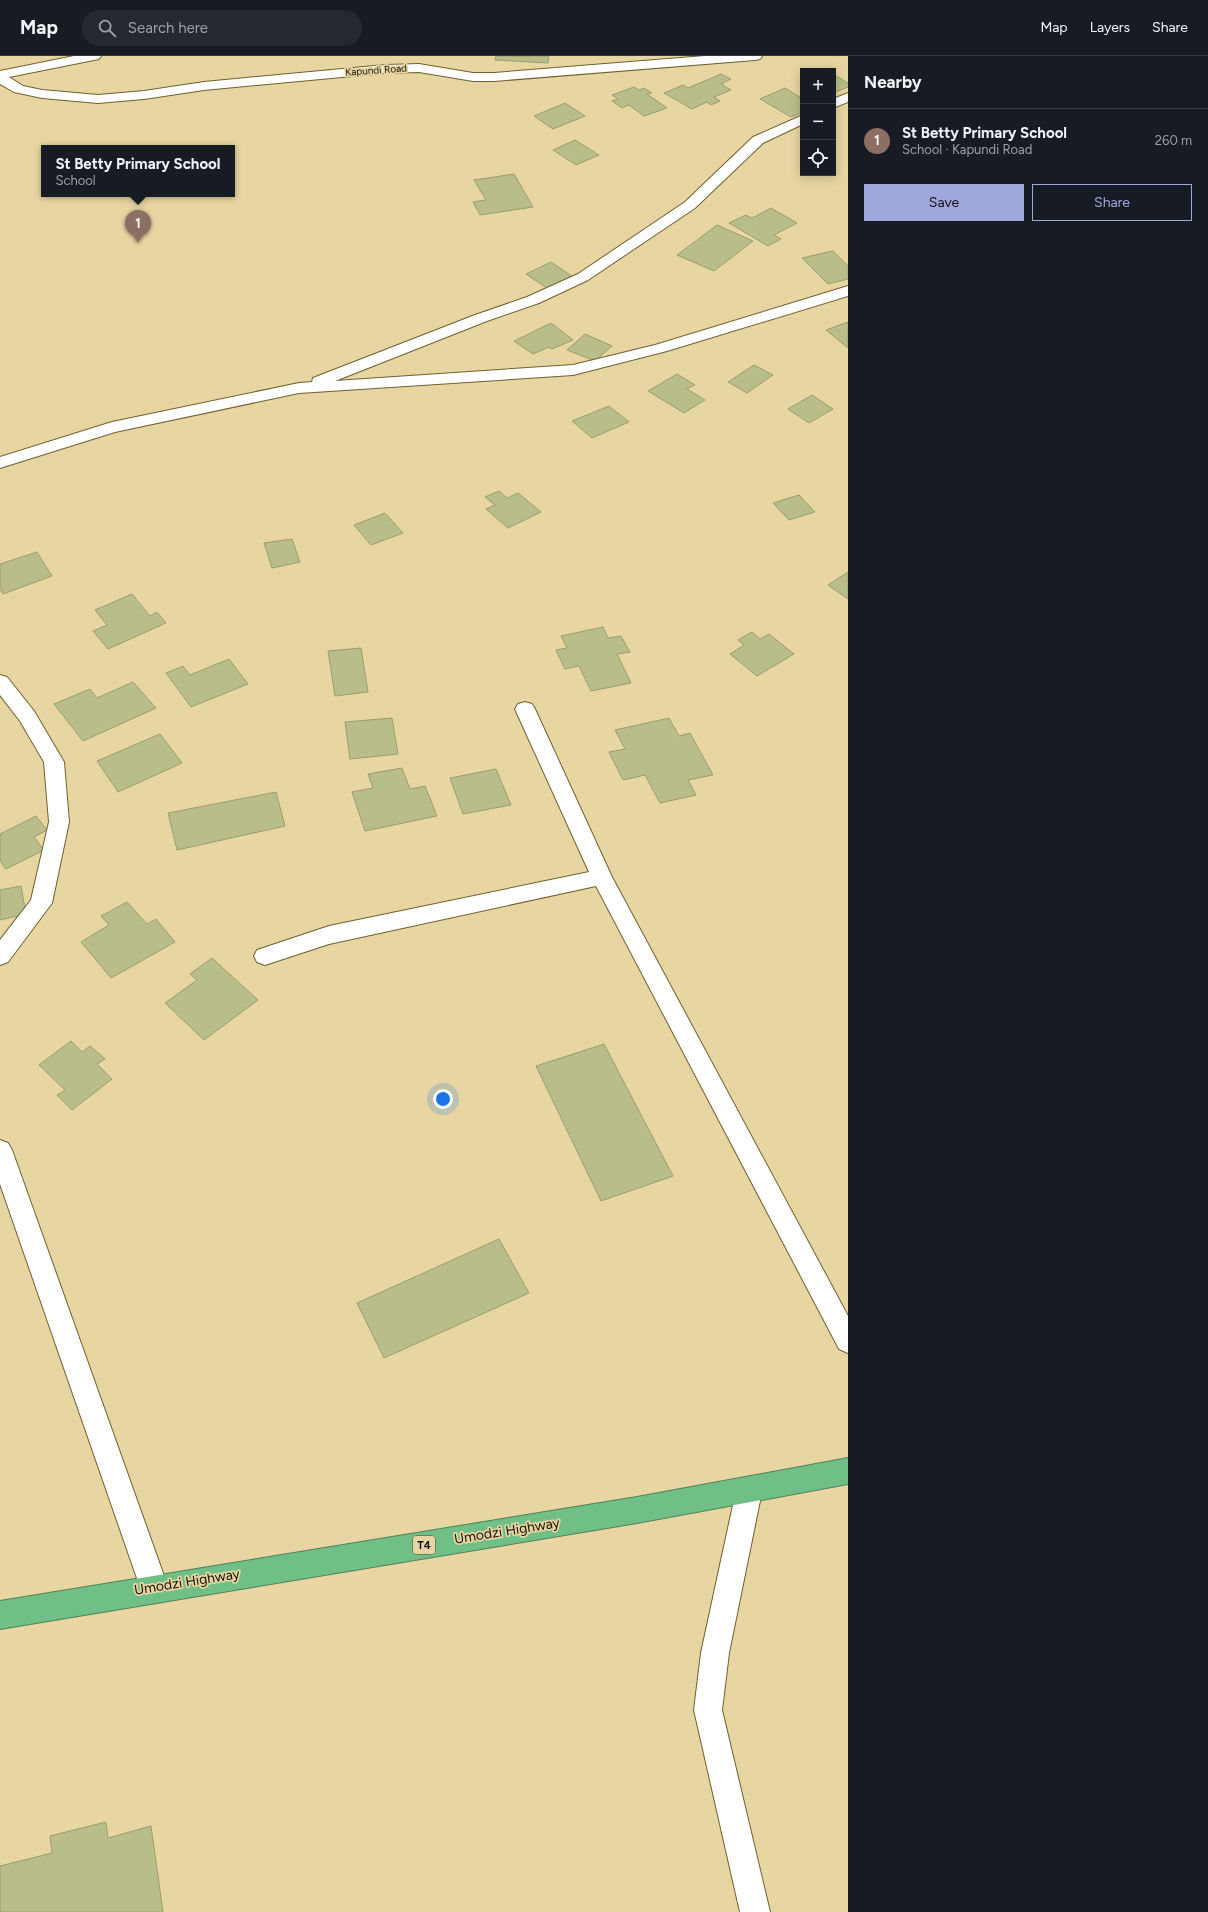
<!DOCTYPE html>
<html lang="en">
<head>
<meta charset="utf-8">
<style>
	body { margin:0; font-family:Figtree,sans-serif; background:#242831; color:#f1f3f6 }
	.controls { position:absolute; right:12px; top:12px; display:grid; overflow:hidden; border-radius:0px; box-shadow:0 2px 10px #0003 }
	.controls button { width:36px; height:36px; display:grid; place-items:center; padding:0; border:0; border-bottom:1px solid #363941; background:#171b24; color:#f1f3f6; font:20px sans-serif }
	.you { position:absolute; left:443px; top:1043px; width:14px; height:14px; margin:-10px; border:3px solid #fff; border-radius:50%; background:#1a73e8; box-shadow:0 0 0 6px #1a73e833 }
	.badge { display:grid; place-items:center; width:26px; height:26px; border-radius:50%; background:#a0a7dd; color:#fff; font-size:13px; font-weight:700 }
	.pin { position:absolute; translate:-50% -33px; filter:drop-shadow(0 1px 2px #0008) }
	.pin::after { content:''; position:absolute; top:21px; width:14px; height:12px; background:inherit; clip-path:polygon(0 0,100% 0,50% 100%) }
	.popup { position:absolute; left:41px; top:89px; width:194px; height:52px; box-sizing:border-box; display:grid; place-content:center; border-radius:0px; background:#171b24; filter:drop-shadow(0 1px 3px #0005); font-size:13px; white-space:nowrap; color:#9ea1a6 }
	.popup b { font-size:15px; color:#f1f3f6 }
	.popup::after { content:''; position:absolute; left:50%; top:100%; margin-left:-8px; border:8px solid transparent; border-top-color:#171b24 }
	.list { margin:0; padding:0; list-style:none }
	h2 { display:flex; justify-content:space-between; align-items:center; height:52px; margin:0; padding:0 16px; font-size:17px }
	h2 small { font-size:13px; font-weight:400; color:#9ea1a6 }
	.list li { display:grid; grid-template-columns:26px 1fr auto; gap:12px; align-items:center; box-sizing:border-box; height:64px; padding:0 16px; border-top:1px solid #363941 }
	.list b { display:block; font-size:15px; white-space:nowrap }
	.list p { margin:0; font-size:13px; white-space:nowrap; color:#9ea1a6 }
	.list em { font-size:13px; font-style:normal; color:#9ea1a6 }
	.actions { display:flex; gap:8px; padding:12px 16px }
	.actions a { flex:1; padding:9px 0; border:1px solid #a0a7dd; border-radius:0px; text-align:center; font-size:14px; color:#a0a7dd }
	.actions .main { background:#a0a7dd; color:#111 }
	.icon { flex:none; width:22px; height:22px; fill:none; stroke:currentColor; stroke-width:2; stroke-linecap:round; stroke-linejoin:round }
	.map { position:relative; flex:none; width:848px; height:1856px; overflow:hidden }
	header { display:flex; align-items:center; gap:24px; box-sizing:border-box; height:56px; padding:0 20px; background:#171b24; border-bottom:1px solid #363941 }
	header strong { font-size:19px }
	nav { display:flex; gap:22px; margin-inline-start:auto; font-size:14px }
	.search { width:280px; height:36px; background:#242831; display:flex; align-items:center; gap:10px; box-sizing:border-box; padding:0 14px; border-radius:22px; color:#9ea1a6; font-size:15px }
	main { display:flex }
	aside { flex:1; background:#171b24 }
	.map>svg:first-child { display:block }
	.building { fill:#b9bd89; stroke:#9a9e6c }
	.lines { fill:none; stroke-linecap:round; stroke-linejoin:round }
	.street-casing { stroke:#6f602f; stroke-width:2 }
	.highway-casing { stroke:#508158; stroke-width:2 }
	.street { fill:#fff; fill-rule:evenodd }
	.highway { fill:#70bf87; fill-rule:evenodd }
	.labels { text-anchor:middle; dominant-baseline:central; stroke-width:3.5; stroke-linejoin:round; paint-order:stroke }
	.far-street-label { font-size:10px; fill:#140e00; stroke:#e7d6a2 }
	.shield { fill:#e7d6a2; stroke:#534a31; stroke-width:1 }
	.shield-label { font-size:11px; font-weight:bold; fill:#140e00 }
	.near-street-label { font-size:14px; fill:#140e00; stroke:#e7d6a2 }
</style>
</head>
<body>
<header>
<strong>Map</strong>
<div class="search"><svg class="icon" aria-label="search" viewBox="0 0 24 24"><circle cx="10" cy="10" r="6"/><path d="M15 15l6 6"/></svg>Search here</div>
<nav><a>Map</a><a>Layers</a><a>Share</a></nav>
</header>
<main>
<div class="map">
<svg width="848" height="1856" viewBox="0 0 848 1856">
	<rect width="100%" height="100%" fill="#e7d6a2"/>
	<path class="building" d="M496,0H549L548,7L495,4Z
		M721,18L731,23L721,28L731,34L714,41L720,45L711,49L707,46L692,53L664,37L683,29L688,32Z
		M836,20L848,27V31L833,37V21Z
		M634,31L639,34L644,32L652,37L647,38L667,52L644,60L629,49L622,52L612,45L618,43L612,39Z
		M785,32L803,43V56L791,61L760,43Z
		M565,47L585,60L553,73L534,60Z
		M575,84L599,99L576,109L553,94Z
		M514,118L533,151L480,159L473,146L486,144L474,124Z
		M771,152L797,167L774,179L781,183L768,190L729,167L746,159L752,162Z
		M717,169L753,185L714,215L677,199Z
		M833,195L848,210V223L828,228L802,202Z
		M551,206L573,221L548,233L526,218Z
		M848,266V292L826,274Z
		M551,267L573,284L552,293L549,291L533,298L514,285Z
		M585,278L612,290L595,305L567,294Z
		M754,309L773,319L747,337L728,326Z
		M677,318L695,329L687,333L705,344L684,357L648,335Z
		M812,339L833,353L809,367L788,353Z
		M609,350L629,366L592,382L572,365Z
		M499,435L507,442L518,437L541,456L508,472L486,453L495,449L485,441Z
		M799,439L815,456L789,464L773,447Z
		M385,457L403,477L371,489L354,469Z
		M292,483L300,506L272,512L264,487Z
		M37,496L52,520L3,538L0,533V508Z
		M848,516V543L828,529Z
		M132,538L150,560L157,556L166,567L108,593L93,575L107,569L95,554Z
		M603,571L608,582L621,580L630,596L617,598L631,627L591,635L579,610L565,613L556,594L567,592L561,580Z
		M752,576L760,583L769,578L794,598L757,620L730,598L744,589L738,584Z
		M361,592L368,636L335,640L328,595Z
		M229,603L248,628L191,651L166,617L183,610L190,619Z
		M133,626L156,652L83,685L54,648L90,633L97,642Z
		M392,662L398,698L350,703L345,666Z
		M669,662L679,680L690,677L713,719L688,724L696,739L660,747L645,719L623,724L609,696L625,693L615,674Z
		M160,678L182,707L118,736L97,705Z
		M402,712L410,733L425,730L437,760L365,775L352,736L373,732L368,718Z
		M496,713L511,749L463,758L450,722Z
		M276,736L285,770L177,794L168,757Z
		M36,760L47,774L34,781L44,794L6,813L0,805V778Z
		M21,830L26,858L0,864V834Z
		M127,846L147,868L156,863L175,886L111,922L81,886L109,869L101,860Z
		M212,902L258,944L204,984L165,947L197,924L190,918Z
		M71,985L82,996L90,990L105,1003L97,1008L112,1023L72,1054L57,1039L65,1034L39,1009Z
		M604,988L673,1120L601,1145L536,1010Z
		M499,1183L529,1237L384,1302L357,1247Z
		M106,1766L108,1782L151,1770L163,1856H0V1810L52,1797L50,1780Z"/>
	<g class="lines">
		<defs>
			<path id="street" d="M74,0H101L99,3L9,21L23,30L42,34L98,39L144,35L204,26L385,9L419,8L473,17H494L705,0H762L760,3L755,4L494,25H473L419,16L385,17L204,34L144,43L98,47L42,42L14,36L0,28V15Z
				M848,37V46L833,52V43Z
				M803,59V68L763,87L695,152L588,224L539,247L487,265L335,325L573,309L655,289L848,230V240L667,295L573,319L299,337L115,376L0,412V401L112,366L299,327L312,326L313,322L475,259L527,241L578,218L685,146L753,81Z
				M0,619L7,621L34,655L64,706L69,766L52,847L8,906L0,909V884L31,844L49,766L44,706L20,665L0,639Z
				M525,646L532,648L535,653L612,821L848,1260V1297L839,1293L596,830L329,888L265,909L257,906L254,900L257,894L329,870L589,816L515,653L518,648Z
				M0,1084L8,1087L12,1094L168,1531L164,1541L154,1545L144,1541L140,1531L0,1128Z
				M749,1422L758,1426L762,1435L729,1597L722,1654L770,1856H740L694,1654L701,1597L736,1435L740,1426Z"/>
			<path id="highway" d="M848,1402V1428L637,1467L0,1573V1545L637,1441Z"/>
		</defs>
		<use href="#street" class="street-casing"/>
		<use href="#highway" class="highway-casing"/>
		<use href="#street" class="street"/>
		<use href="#highway" class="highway"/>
	</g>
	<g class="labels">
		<g class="far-street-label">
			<text transform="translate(376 14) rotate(-4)">Kapundi Road</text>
		</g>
		<rect class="shield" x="413" y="1480" width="22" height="18" rx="3"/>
		<g class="shield-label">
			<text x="424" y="1489">T4</text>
		</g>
		<g class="near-street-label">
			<text transform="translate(507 1475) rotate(-9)">Umodzi Highway</text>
			<text transform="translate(187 1526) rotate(-9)">Umodzi Highway</text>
		</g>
	</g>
</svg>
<div class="controls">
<button>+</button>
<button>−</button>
<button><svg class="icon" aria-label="locate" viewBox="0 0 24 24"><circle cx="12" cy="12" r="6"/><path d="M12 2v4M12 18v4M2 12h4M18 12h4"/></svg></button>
</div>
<div class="you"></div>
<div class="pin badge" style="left:138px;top:187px;background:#8d6e63">1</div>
<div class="popup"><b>St Betty Primary School</b>School</div>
</div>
<aside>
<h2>Nearby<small></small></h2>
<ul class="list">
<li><span class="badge" style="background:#8d6e63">1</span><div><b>St Betty Primary School</b><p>School · Kapundi Road</p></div><em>260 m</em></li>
</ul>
<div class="actions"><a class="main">Save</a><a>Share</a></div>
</aside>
</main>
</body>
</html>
